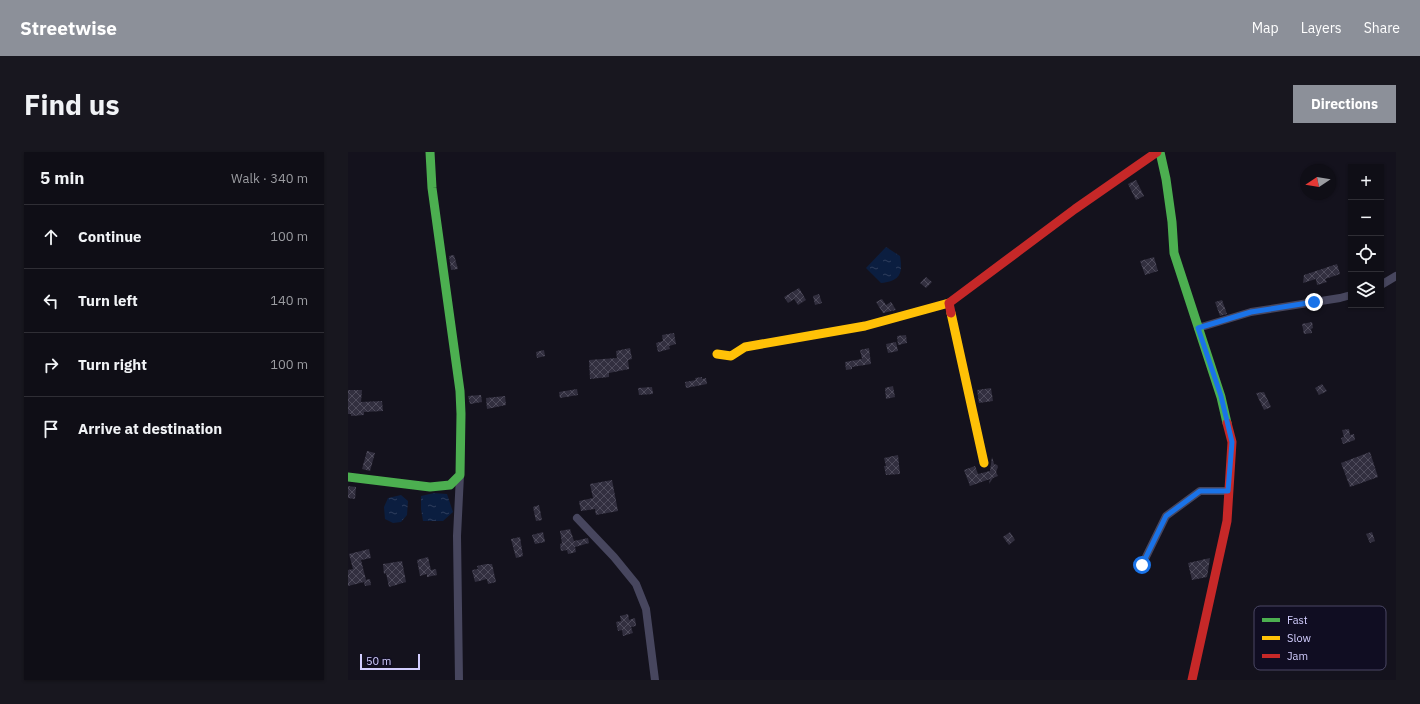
<!DOCTYPE html>
<html lang="en">
<head>
<meta charset="utf-8">
<style>
	body { margin:0; font-family:"IBM Plex Sans",sans-serif; background:#18171f; color:#f1f3f6 }
	.controls { position:absolute; right:12px; top:12px; display:grid; overflow:hidden; border-radius:0px; box-shadow:0 1px 3px #0004 }
	.controls button { width:36px; height:36px; display:grid; place-items:center; padding:0; border:0; border-bottom:1px solid #2f2e35; background:#0f0e16; color:#f1f3f6; font:20px sans-serif }
	.compass { position:absolute; left:952px; top:12px; width:36px; height:36px; border-radius:50%; background:#0f0e16; box-shadow:0 1px 3px #0004; rotate:258deg }
	.scale { position:absolute; left:12px; bottom:10px; width:60px; box-sizing:border-box; padding-left:4px; border:2px solid #d3ceff; border-top:0; font-size:11px; line-height:14px; white-space:nowrap; color:#d3ceff; -webkit-text-stroke:3px #100d22; paint-order:stroke }
	.stop { position:absolute; width:12px; height:12px; margin:-9px; border:3px solid #1a73e8; border-radius:50%; background:#fff }
	.stop.end { background:#1a73e8; border-color:#fff; box-shadow:0 1px 4px #0008 }
	.list { margin:0; padding:0; list-style:none }
	h2 { display:flex; justify-content:space-between; align-items:center; height:52px; margin:0; padding:0 16px; font-size:17px }
	h2 small { font-size:13px; font-weight:400; color:#9b9ca1 }
	.list li { display:grid; grid-template-columns:26px 1fr auto; gap:12px; align-items:center; box-sizing:border-box; height:64px; padding:0 16px; border-top:1px solid #2f2e35 }
	.list b { display:block; font-size:15px; white-space:nowrap }
	.list em { font-size:13px; font-style:normal; color:#9b9ca1 }
	.icon { flex:none; width:22px; height:22px; fill:none; stroke:currentColor; stroke-width:2; stroke-linecap:round; stroke-linejoin:round }
	.map { position:relative; flex:none; width:1048px; height:528px; overflow:hidden; border-radius:0px }
	header { display:flex; align-items:center; gap:24px; box-sizing:border-box; height:56px; padding:0 20px; background:#8c9099; color:#fff }
	header strong { font-size:19px }
	nav { display:flex; gap:22px; margin-inline-start:auto; font-size:14px }
	.intro { display:flex; align-items:center; justify-content:space-between; box-sizing:border-box; height:96px; padding:0 24px }
	h1 { margin:0; font-size:28px }
	.button { padding:10px 18px; border-radius:0px; background:#8c9099; color:#fff; font-size:14px; font-weight:700 }
	main { display:flex; gap:24px; padding:0 24px }
	aside { flex:1; background:#0f0e16; border-radius:0px; box-shadow:0 1px 3px #0004 }
	.map>svg:first-child { display:block }
	.water { fill:url(#water-ripples) }
	.building { fill:url(#building-cross-hatch) }
	.lines { fill:none; stroke-linecap:round; stroke-linejoin:round }
	.street { stroke:#47465e; stroke-width:8 }
	.fast { stroke:#4caf50; stroke-width:9 }
	.slow { stroke:#ffc107; stroke-width:9 }
	.jam { stroke:#c62828; stroke-width:9 }
	.route { stroke:#1a73e8; stroke-width:5 }
	.key { fill:#100d22; stroke:#4a4764; stroke-width:1 }
	.key-label { font-size:11px; fill:#d3ceff }
</style>
</head>
<body>
<header>
<strong>Streetwise</strong>
<nav><a>Map</a><a>Layers</a><a>Share</a></nav>
</header>
<div class="intro"><h1>Find us</h1><a class="button">Directions</a></div>
<main>
<aside>
<h2>5 min<small>Walk · 340 m</small></h2>
<ul class="list">
<li><svg class="icon" aria-label="ahead" viewBox="0 0 24 24"><path d="M12 20V5M6 11l6-6 6 6"/></svg><div><b>Continue</b></div><em>100 m</em></li>
<li><svg class="icon" aria-label="left" viewBox="0 0 24 24"><path d="M17 20v-9H6M10 6l-5 5 5 5"/></svg><div><b>Turn left</b></div><em>140 m</em></li>
<li><svg class="icon" aria-label="right" viewBox="0 0 24 24"><path d="M7 20v-9h11M14 6l5 5-5 5"/></svg><div><b>Turn right</b></div><em>100 m</em></li>
<li><svg class="icon" aria-label="arrive" viewBox="0 0 24 24"><path d="M6 21V4h12l-3 4 3 4H6"/></svg><div><b>Arrive at destination</b></div></li>
</ul>
</aside>
<div class="map">
<svg width="1048" height="528" viewBox="0 0 1048 528">
	<defs>
		<pattern id="water-ripples" width="26" height="14" patternUnits="userSpaceOnUse"><rect width="26" height="14" fill="#0b1e40"/><path d="M2 4q2-2 4 0t4 0M15 11q2-2 4 0t4 0" fill="none" stroke="#2e3e5d"/></pattern>
		<pattern id="building-cross-hatch" width="8" height="8" patternUnits="userSpaceOnUse"><rect width="8" height="8" fill="#322f3f"/><path d="M0 0l8 8M0 8l8-8" fill="none" stroke="#4f4c5c"/></pattern>
	</defs>
	<rect width="100%" height="100%" fill="#14121d"/>
	<path class="water" d="M538,95L552,104C555,122 552,129 533,131L518,116Z
		M86,341L99,342L105,360L95,369H75L73,357V344Z
		M53,343L60,349L59,363L53,370L45,371L37,367L36,355L40,346Z"/>
	<path class="building" d="M788,28L796,44L788,48L780,32Z
		M106,103L110,117L103,118L101,104Z
		M806,105L810,119L797,123L792,109Z
		M989,112L992,122L977,127L979,130L969,133L968,127L955,131L956,123Z
		M578,125L584,130L578,136L572,131Z
		M451,136L458,148L450,153L446,147L440,151L436,145Z
		M471,142L474,151L467,153L465,144Z
		M534,147L538,153L543,150L548,158L535,161L528,150Z
		M874,148L879,162L872,164L867,150Z
		M964,170L965,176L963,177L964,181L956,182L954,172Z
		M326,181L328,192L321,194L322,197L310,200L308,191L315,189L314,183Z
		M558,183L559,191L550,193L549,184Z
		M548,190L550,199L540,201L538,192Z
		M282,196L284,207L280,208L281,217L261,221V225L242,227L241,208L269,206L268,199Z
		M521,196L523,212L504,215V217L498,218L497,210L514,207L512,198Z
		M196,198L197,204L189,206L188,200Z
		M354,225V227L358,226L359,232L338,236L337,230L348,228L347,226Z
		M974,232L979,239L971,243L967,236Z
		M545,234L547,245L538,247L537,236Z
		M304,235L305,242L291,243L290,236Z
		M643,236L645,249L631,251L629,238Z
		M229,237L230,243L212,246L211,240Z
		M0,238H14L13,250L34,249L35,259L16,260V263L3,264V262H0Z
		M916,240L923,255L916,258L908,241Z
		M133,243L134,250L122,252L120,244Z
		M157,244L158,253L139,257L138,246Z
		M1001,277L1002,283L1006,282L1007,288L995,292L993,286L996,285L994,278Z
		M19,299L27,301L22,319L14,317Z
		M1022,300L1030,325L1002,335L993,311Z
		M550,303L552,322L538,323L536,314H538L536,306Z
		M644,305L646,312L649,313L650,315L648,320L650,324L645,326L641,332L642,327L622,334L616,318L627,314L630,322L642,319Z
		M264,328L270,359L248,363L247,357L233,359L231,349L245,346L242,332Z
		M0,334L8,335L7,347L0,346Z
		M191,353L194,368L188,369L185,355Z
		M222,377L226,389L240,386L241,391L227,395L228,400L220,402L219,398L213,399L212,392L214,391L212,379Z
		M195,380L197,390L187,392L184,383Z
		M662,380L667,388L661,393L655,385Z
		M1024,380L1027,389L1022,391L1018,382Z
		M172,385L175,404L168,406L163,387Z
		M21,397L23,406L13,408L18,428L22,427L23,433L17,434L16,430L0,434V418L5,417L1,402Z
		M80,405L83,418L88,417L89,423L79,425V422L72,424L69,408Z
		M862,406L859,425L844,428L840,411Z
		M54,409L58,430L41,435L38,421L36,422L35,412Z
		M138,412H144L148,430L140,432L139,427L127,430L124,418L130,417L129,414Z
		M280,462L281,468L287,466L288,474L283,475L285,481L275,484L274,478L270,479L268,470L273,469L272,464Z"/>
	<g class="lines">
		<path class="street" d="M1033,133L1048,124
			M850,176L903,160L992,146L1003,143
			M229,366L266,405L288,432L298,457L307,528
			M794,413L818,364L852,339H881
			M111,528L109,384L112,323"/>
		<path class="fast" d="M812,0L818,27L824,70L826,101L873,245L879,271
			M0,325L82,335L102,333L112,323L113,262L112,239L84,36L82,0"/>
		<path class="slow" d="M603,161L636,311
			M369,202L383,204L397,195L517,174L601,151"/>
		<path class="jam" d="M603,161L601,151L727,57L809,0
			M844,528L879,369L884,290L879,271"/>
	</g>
	<g class="lines">
		<path class="route" d="M794,413L818,364L852,339H880L884,290L873,244L850,176L903,160L966,150"/>
	</g>
	<rect x="906" y="454" width="132" height="64" rx="6" class="key"/>
	<rect x="914" y="466" width="18" height="4" fill="#4caf50"/>
	<rect x="914" y="484" width="18" height="4" fill="#ffc107"/>
	<rect x="914" y="502" width="18" height="4" fill="#c62828"/>
	<g class="key-label">
		<text x="939" y="472">Fast</text>
		<text x="939" y="490">Slow</text>
		<text x="939" y="508">Jam</text>
	</g>
</svg>
<div class="controls">
<button>+</button>
<button>−</button>
<button><svg class="icon" aria-label="locate" viewBox="0 0 24 24"><circle cx="12" cy="12" r="6"/><path d="M12 2v4M12 18v4M2 12h4M18 12h4"/></svg></button>
<button><svg class="icon" aria-label="layers" viewBox="0 0 24 24"><path d="M12 4l9 5-9 5-9-5zM3 14l9 5 9-5"/></svg></button>
</div>
<svg class="compass" viewBox="-18 -18 36 36"><path d="M0-13l5 13h-10z" fill="#e53935"/><path d="M0 13l5-13h-10z" fill="#9b9ca1"/></svg>
<div class="scale">50 m</div>
<div class="stop" style="left:794px;top:413px"></div>
<div class="stop end" style="left:966px;top:150px"></div>
</div>
</main>
</body>
</html>
